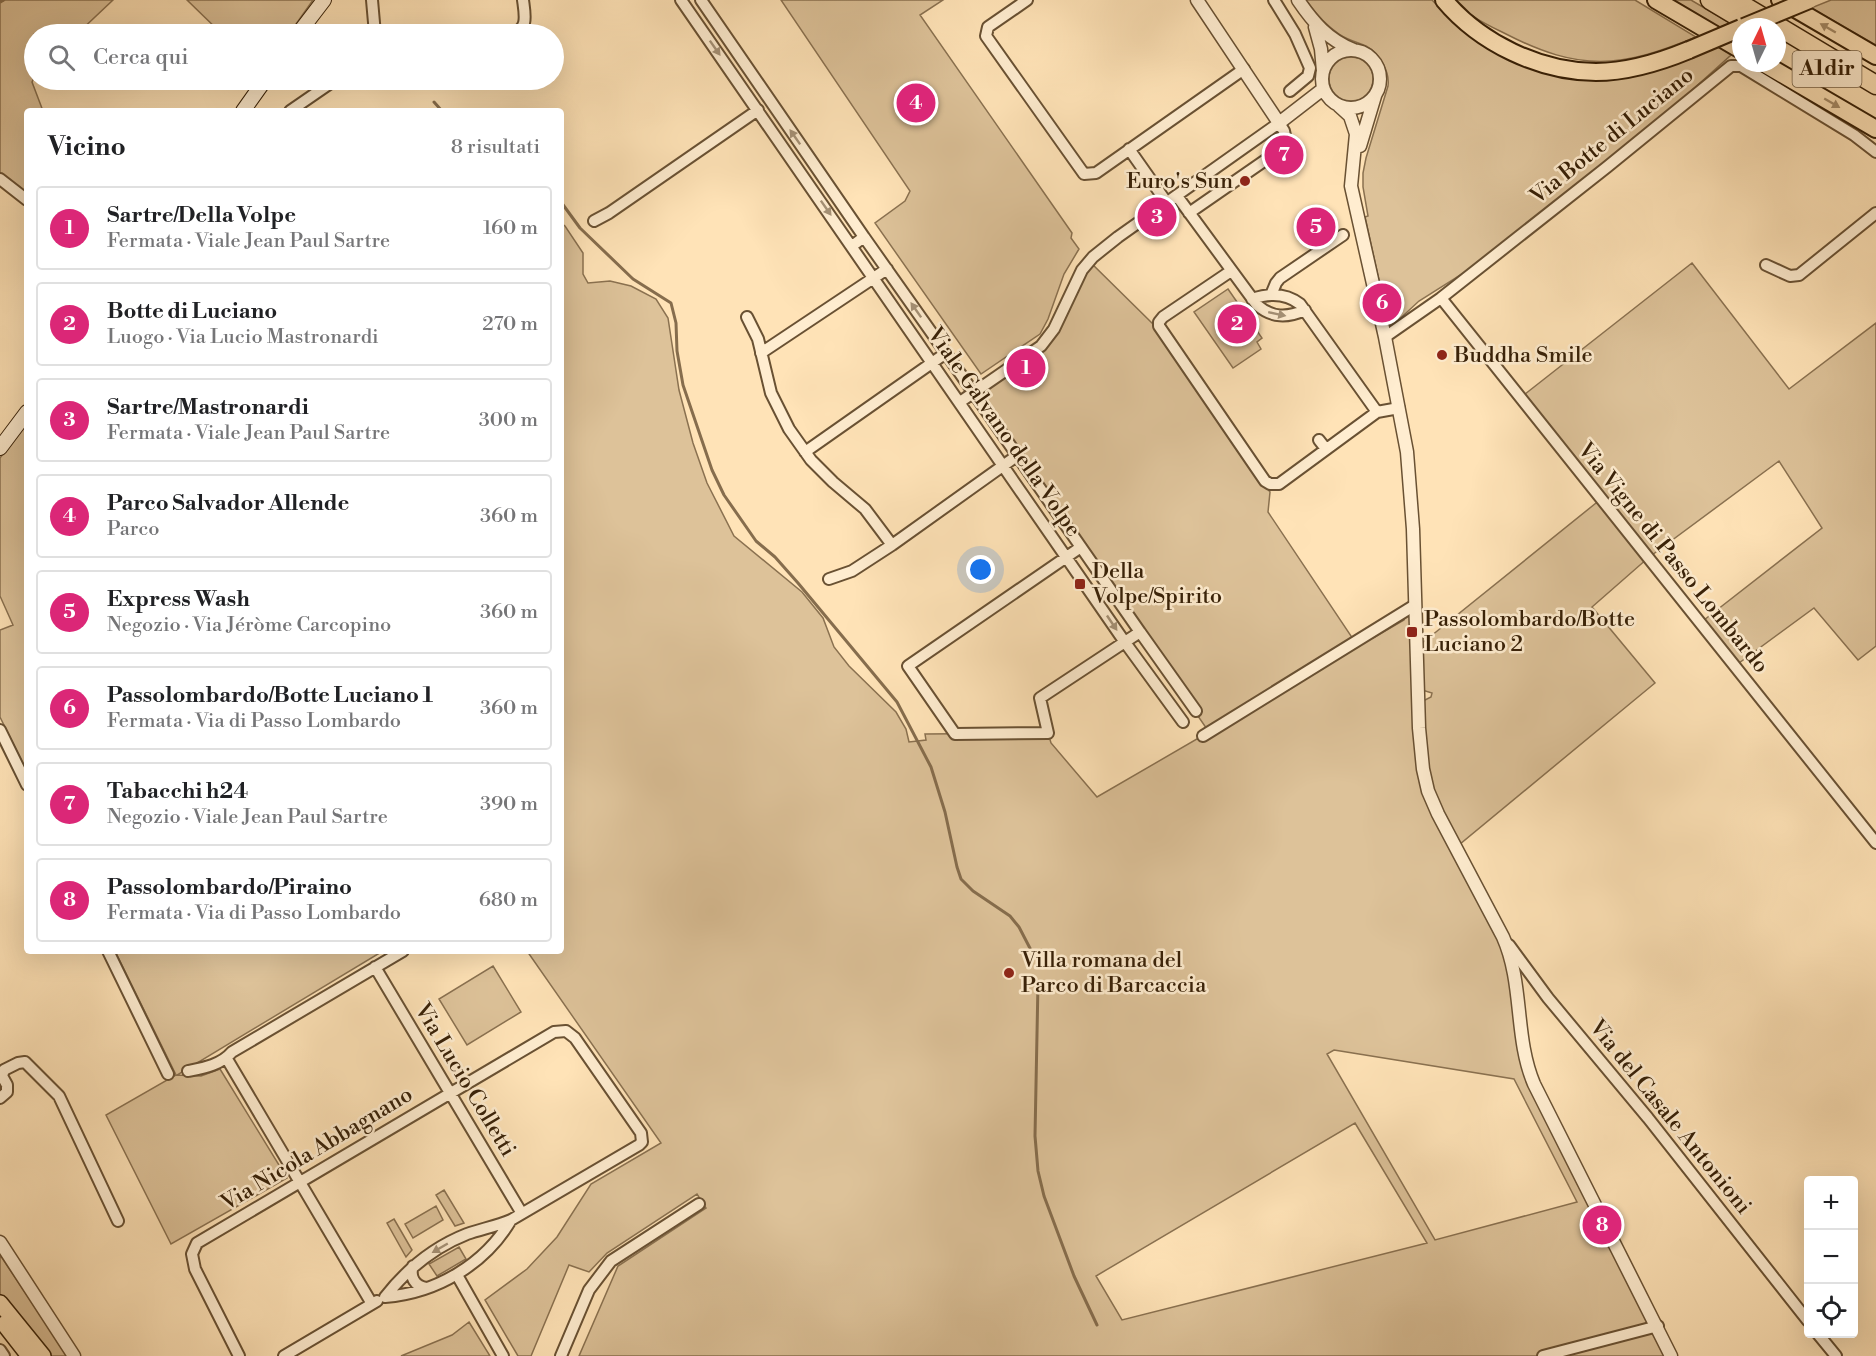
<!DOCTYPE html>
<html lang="it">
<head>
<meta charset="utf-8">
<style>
	body { margin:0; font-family:"Libre Bodoni",serif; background:#f6f6f6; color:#202124 }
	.controls { position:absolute; right:18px; bottom:18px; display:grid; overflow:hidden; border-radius:6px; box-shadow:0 6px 24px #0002 }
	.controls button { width:54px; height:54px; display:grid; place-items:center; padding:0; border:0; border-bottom:2px solid #e0e0e0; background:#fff; color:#202124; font:30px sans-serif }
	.compass { position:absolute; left:1732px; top:18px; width:54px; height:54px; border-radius:50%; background:#fff; box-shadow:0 6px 24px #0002; rotate:5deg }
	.you { position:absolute; left:981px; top:570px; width:21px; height:21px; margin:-15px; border:4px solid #fff; border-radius:50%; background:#1a73e8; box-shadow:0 0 0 9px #1a73e833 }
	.badge { display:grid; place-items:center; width:39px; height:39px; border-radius:50%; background:#db2777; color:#fff; font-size:20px; font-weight:700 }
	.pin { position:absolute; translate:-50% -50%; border:3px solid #fff; box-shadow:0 2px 6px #0006 }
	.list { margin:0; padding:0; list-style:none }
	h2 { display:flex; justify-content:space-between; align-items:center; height:78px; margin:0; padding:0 24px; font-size:26px }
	h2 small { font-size:20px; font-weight:400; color:#757577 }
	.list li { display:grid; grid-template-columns:39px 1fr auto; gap:18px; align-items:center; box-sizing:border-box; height:84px; margin:0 12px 12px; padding:0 12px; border:2px solid #e0e0e0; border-radius:6px }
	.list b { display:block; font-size:22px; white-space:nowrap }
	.list p { margin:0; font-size:20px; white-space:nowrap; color:#757577 }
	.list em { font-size:20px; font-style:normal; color:#757577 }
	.icon { flex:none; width:33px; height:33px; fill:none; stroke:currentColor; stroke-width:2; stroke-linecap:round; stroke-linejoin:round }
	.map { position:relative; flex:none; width:1876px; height:1356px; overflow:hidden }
	.search { position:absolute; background:#fff; box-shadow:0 6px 24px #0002; left:24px; top:24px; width:540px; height:66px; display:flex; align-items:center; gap:15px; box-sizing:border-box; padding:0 21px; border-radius:33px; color:#757577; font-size:22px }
	.panel { position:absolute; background:#fff; box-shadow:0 6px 24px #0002; left:24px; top:108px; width:540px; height:846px; border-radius:6px }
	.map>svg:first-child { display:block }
	.green { fill:#ddc299; stroke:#8a7150; stroke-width:1.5; fill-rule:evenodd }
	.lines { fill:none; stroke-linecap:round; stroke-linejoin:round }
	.stream { stroke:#866d4d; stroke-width:3 }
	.minor-casing { stroke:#695133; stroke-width:14 }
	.tertiary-casing { stroke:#695133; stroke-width:15 }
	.secondary-casing { stroke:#372007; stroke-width:16 }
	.primary-casing { stroke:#372007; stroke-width:18 }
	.trunk-casing { stroke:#372007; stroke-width:20 }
	.motorway-casing { stroke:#372007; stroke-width:21 }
	.minor { stroke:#ffedd0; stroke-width:10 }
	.tertiary { stroke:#ffedd0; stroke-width:12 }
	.secondary { stroke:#ffedd0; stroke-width:14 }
	.primary { stroke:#ffe3b7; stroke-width:15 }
	.trunk { stroke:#ffe3b7; stroke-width:16 }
	.motorway { stroke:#ffe3b7; stroke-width:18 }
	.trunk-bridge-casing { stroke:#372007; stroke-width:20; stroke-linecap:butt }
	.trunk-bridge { stroke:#ffe3b7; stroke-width:16 }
	.oneway { fill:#a58b68 }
	.oneway2 { fill:#a59176 }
	.poi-dot { fill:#8f2418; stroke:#ffedd0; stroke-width:2 }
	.labels { text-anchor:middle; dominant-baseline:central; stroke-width:5; stroke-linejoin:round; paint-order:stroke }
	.shield { fill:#ffedd0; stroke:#735e43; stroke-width:1.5 }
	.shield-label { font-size:21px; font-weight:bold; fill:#372007 }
	.street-label { font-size:22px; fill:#372007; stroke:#ffedd0 }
	.poi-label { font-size:22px; fill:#372007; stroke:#ffedd0; text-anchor:start }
</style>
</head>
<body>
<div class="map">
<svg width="1876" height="1356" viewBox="0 0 1876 1356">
	<rect width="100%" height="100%" fill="#ffe3b7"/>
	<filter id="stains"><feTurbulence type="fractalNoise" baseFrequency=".00333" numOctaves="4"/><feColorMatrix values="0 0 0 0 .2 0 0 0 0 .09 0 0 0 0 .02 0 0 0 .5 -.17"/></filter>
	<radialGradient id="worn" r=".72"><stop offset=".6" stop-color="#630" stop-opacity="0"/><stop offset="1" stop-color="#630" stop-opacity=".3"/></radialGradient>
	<path class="green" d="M5,0H113L77,34H34V78L32,82L43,111H27V199L0,179V3Z
		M187,0H313L289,34H222Z
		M781,0H943L920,15L1072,233L1071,238L1079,249L1064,274L1048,319L1040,334L981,374L875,223L905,201L910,191Z
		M1306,0H1432L1452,20L1529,61L1656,70L1718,47L1731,55L1670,110L1588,178L1470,269L1419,301L1392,326L1388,321L1365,217L1368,216L1363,187V173L1366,158L1388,86C1390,71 1379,53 1366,46C1357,42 1348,40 1339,34C1325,25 1316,14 1306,0Z
		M1456,0H1635L1696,37C1621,68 1580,72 1506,34C1488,25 1467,16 1456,0Z
		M1667,0H1691L1730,23L1716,29Z
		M1831,0H1876V45L1811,8Z
		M1329 79a22 22 0 1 1 44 0a22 22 0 1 1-44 0Z
		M561,223L565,226L583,253V274L588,283L610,281L631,286L656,299L668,318L679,390L693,443L707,483L734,536L802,592L823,618L834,647L849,666L896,712L906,729L909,742L926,740L925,734L1048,733L1051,743L1097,797L1209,732L975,392L1041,346L1089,261L1156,327L1270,492L1268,512L1357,645L1371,635L1373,638L1404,620L1405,616L1411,615L1417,762L1505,952L1521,1053L1647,1321L1645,1325L1636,1330L1536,1356H579L618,1266L706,1208L697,1194L607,1253L589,1272L569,1265L531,1356H518L485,1300L527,1269L557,1237L591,1184L661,1143L527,951H561ZM1334,1050L1514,1079L1577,1202L1435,1240L1327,1054ZM1355,1123L1427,1243L1122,1320L1096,1276Z
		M1692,263L1789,389L1876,323V646L1858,660L1814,608L1739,663L1704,620L1822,528L1779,461L1648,558L1592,607L1655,683L1460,844L1435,796L1427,767L1423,701L1431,697L1432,693L1422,690L1421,644L1601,499L1520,398Z
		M1228,289L1262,338L1257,342L1261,349L1233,368L1194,312Z
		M27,420V772L0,717V630L13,625L0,596V458Z
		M115,951H383L177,1075L201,1076L220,1069L287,1178L171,1244L106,1115L176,1075Z
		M493,966L521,1012L467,1045L439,999Z
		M444,1190L464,1223L455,1226L436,1195Z
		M436,1206L443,1220L413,1238L405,1224Z
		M394,1219L412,1250L406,1257L387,1223Z
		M459,1247L466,1259L437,1276L429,1264Z
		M0,1255L68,1356H47L0,1294Z
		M469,1322L490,1356H401L452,1335Z
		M1655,1330L1667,1356H1554Z"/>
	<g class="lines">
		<path class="stream" d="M0,1L3,0
			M434,102L442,111
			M561,202L580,228L633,279L671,303L676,323L677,351L683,385L712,470L724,495L756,541L775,557L798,583L897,702L931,767L945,812L957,867L961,879L973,891L1010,916L1019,927L1034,956
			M1038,983L1035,1136L1038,1171L1044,1196L1074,1276L1097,1325"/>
		<defs>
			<path id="minor" d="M372,0L375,34
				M681,0L1124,641L1183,722
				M701,0L864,237
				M1027,0L988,27L986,36L1084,174L1096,173L1244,69
				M1274,0L1295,34L1310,68L1308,76L1290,91
				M510,34C529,31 525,15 523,0
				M290,111L335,80
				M1129,149L1167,203
				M0,179L27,200
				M1177,196L1257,305C1272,318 1287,318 1305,310
				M594,221L609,213L758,110
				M852,246L864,237C957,368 1049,500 1140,632L1040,698L1048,733L955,734L908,666L1081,547
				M1766,265L1790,276L1799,275L1876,213
				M1231,271L1163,317L1159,322V326L1265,481L1270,484H1279L1377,412L1399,408
				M1271,295L1276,283L1280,278L1343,235
				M1441,298L1876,843
				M1252,299C1269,293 1286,293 1300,304L1377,412
				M747,317L758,339L771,393L789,429L811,460L833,482L865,509L892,545
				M1385,337L1441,298L1607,167L1731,66H1741L1854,135L1876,152
				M761,353L887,269
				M960,402L1041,346L1054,329L1082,270L1093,257L1118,237L1279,123L1284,131L1286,140L1280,150L1189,213
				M1319,440L1326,449
				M805,452L946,353
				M829,579L852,571L892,545L1018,455
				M1140,632L1196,711
				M0,730L27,785
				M1203,736L1415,605
				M1509,945L1548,998L1648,1118L1808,1321
				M108,951L168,1074
				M375,967L521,1212
				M227,1059L372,1304
				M188,1071C203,1068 221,1065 232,1052L403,951
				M0,1098L7,1092V1085L2,1076L4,1070L18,1063L25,1062L59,1096L118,1221
				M413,1266C409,1277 415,1286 426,1288
				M457,1275L503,1356
				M1818,1334L1836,1356
				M0,1350L4,1356
				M239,1356L195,1269L192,1254L197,1243L554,1032L566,1031L575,1038L641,1133L642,1142L639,1145L511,1220C497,1226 481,1229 467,1234C434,1247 407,1269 385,1297C437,1293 485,1264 511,1220
				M284,1356L377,1301
				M561,1356L589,1290L611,1261L699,1204
				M1543,1356L1658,1326"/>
			<path id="tertiary" d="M1197,0L1279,123L1323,89
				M1298,0C1313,22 1328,40 1354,50
				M1315,27L1321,49L1323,71
				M1322 79a29 29 0 1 1 58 0a29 29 0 1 1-58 0Z
				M1339,106L1350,116L1356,134L1351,186L1385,337L1407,452L1413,529L1419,728L1423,769L1428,791L1438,814L1503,937C1524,984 1514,1037 1534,1084L1671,1356
				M1360,146L1375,96
				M0,1242L74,1356"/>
			<path id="secondary" d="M298,34L324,0
				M243,111L265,80
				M0,448L27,412"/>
			<path id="primary" d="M0,1303L43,1356
				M4,1324L29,1356"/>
			<path id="trunk" d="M1444,0C1480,43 1540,72 1596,72C1629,72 1660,62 1689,50
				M1656,0L1741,50
				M1780,0L1876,56
				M1763,63L1876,129"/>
			<path id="motorway" d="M1710,0L1745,21
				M1734,0L1876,85"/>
		</defs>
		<use href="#minor" class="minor-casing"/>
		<use href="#tertiary" class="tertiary-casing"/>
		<use href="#secondary" class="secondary-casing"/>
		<use href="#primary" class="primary-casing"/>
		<use href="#trunk" class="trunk-casing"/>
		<use href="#motorway" class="motorway-casing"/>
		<use href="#minor" class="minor"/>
		<use href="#tertiary" class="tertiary"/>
		<use href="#secondary" class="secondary"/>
		<use href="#primary" class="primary"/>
		<use href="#trunk" class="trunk"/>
		<use href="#motorway" class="motorway"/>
		<defs>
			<path id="trunk-bridge" d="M1744,27L1809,0
				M1689,50L1741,28"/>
		</defs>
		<use href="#trunk-bridge" class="trunk-bridge-casing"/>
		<use href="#trunk-bridge" class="trunk-bridge"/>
	</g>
	<defs><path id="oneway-solid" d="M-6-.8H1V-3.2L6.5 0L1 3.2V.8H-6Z" transform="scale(1.5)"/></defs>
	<g class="oneway">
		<use href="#oneway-solid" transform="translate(1828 28) rotate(-150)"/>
		<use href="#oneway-solid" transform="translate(1832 103) rotate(30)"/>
	</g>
	<g class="oneway2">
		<use href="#oneway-solid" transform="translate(715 48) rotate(55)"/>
		<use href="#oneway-solid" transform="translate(795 137) rotate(-125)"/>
		<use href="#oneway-solid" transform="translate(826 208) rotate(55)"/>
		<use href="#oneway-solid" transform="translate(916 310) rotate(-125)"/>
		<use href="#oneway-solid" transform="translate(1277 314) rotate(12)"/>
		<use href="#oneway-solid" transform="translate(1112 623) rotate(56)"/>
		<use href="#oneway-solid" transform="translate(440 1248) rotate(150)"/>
	</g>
	<g class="poi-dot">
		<circle cx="1245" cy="181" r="6"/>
		<circle cx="1442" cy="355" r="6"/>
		<rect x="1074" y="578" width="12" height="12" rx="3"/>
		<rect x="1406" y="626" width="12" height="12" rx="3"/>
		<circle cx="1009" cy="973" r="6"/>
	</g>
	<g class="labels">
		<rect class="shield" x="1792.5" y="51" width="69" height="36" rx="4.5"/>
		<g class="shield-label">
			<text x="1827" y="69">A1dir</text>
		</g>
		<g class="street-label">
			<text transform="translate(1612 136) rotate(-39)">Via Botte di Luciano</text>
			<text transform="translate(1004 432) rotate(55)">Viale Galvano della Volpe</text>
			<text transform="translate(1673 558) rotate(51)">Via Vigne di Passo Lombardo</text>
			<text transform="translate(465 1080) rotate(59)">Via Lucio Colletti</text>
			<text transform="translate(1670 1117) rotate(51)">Via del Casale Antonioni</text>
			<text transform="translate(317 1149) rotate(-31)">Via Nicola Abbagnano</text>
		</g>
		<g class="poi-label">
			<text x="1233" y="181" text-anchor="end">Euro's Sun</text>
			<text x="1454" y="355">Buddha Smile</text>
			<text x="1092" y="571">Della<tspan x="1092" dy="25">Volpe/Spirito</tspan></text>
			<text x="1424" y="619">Passolombardo/Botte<tspan x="1424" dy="25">Luciano 2</tspan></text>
			<text x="1021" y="960">Villa romana del<tspan x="1021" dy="25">Parco di Barcaccia</tspan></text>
		</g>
	</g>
	<rect width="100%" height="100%" filter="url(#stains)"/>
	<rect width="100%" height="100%" fill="url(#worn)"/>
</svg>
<div class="controls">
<button>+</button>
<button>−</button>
<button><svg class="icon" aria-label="locate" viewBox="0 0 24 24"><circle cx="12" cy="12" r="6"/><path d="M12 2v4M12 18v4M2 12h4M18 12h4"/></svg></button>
</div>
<svg class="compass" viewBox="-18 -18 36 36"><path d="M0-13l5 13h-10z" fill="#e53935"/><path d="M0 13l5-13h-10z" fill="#757577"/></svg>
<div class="you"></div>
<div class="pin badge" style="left:1026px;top:368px">1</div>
<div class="pin badge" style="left:1237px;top:324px">2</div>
<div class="pin badge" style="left:1157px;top:217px">3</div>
<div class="pin badge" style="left:916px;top:103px">4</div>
<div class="pin badge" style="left:1316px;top:227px">5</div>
<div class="pin badge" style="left:1382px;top:303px">6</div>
<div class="pin badge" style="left:1284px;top:155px">7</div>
<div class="pin badge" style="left:1602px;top:1225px">8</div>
<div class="search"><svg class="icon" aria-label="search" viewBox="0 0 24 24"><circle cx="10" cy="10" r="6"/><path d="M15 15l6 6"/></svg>Cerca qui</div>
<section class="panel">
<h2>Vicino<small>8 risultati</small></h2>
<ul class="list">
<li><span class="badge">1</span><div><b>Sartre/Della Volpe</b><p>Fermata · Viale Jean Paul Sartre</p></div><em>160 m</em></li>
<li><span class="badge">2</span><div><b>Botte di Luciano</b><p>Luogo · Via Lucio Mastronardi</p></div><em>270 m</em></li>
<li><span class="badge">3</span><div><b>Sartre/Mastronardi</b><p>Fermata · Viale Jean Paul Sartre</p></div><em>300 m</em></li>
<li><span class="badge">4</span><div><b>Parco Salvador Allende</b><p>Parco</p></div><em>360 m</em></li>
<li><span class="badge">5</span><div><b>Express Wash</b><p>Negozio · Via Jéròme Carcopino</p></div><em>360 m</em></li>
<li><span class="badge">6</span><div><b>Passolombardo/Botte Luciano 1</b><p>Fermata · Via di Passo Lombardo</p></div><em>360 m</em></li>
<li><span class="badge">7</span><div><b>Tabacchi h24</b><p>Negozio · Viale Jean Paul Sartre</p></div><em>390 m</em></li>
<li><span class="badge">8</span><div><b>Passolombardo/Piraino</b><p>Fermata · Via di Passo Lombardo</p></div><em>680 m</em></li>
</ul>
</section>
</div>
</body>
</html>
